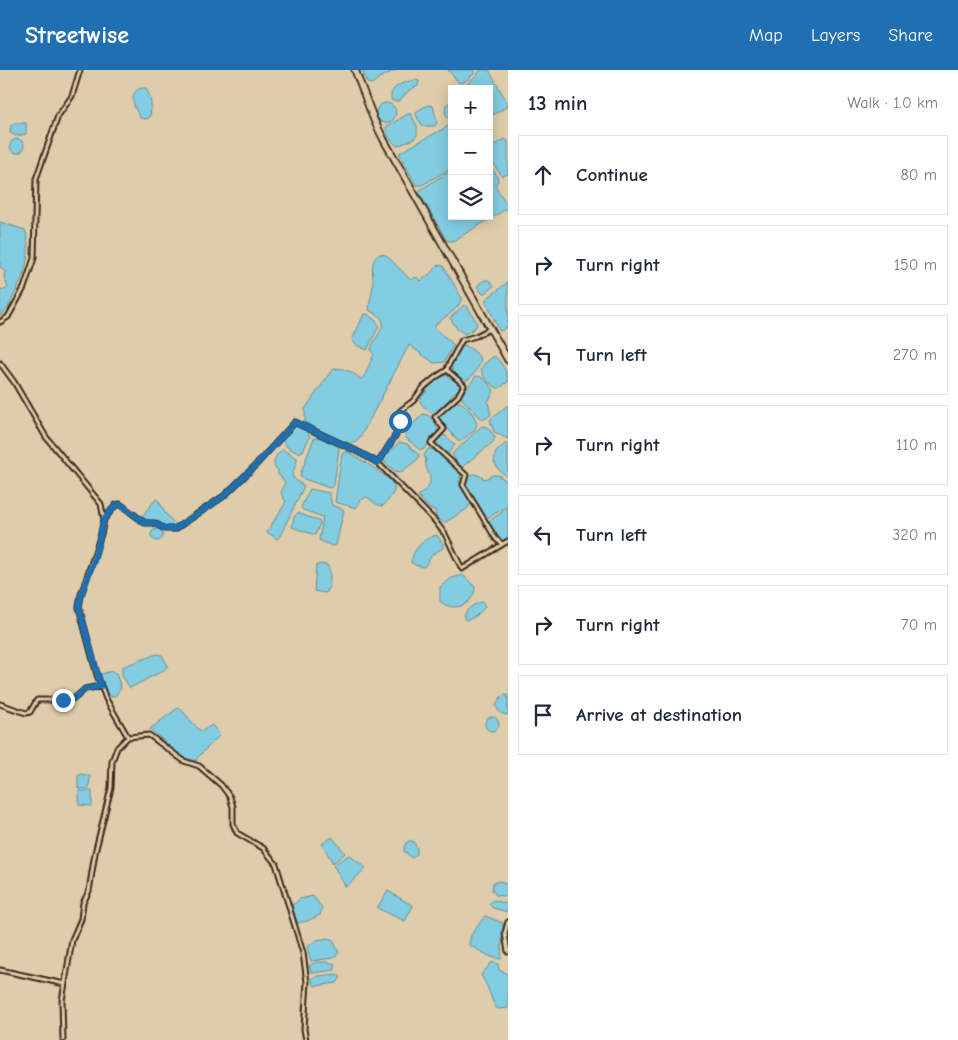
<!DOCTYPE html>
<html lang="en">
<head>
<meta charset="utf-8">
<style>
	body { margin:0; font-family:"Comic Neue",sans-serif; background:#f2f2f3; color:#1f2937 }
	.controls { position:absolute; right:15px; top:15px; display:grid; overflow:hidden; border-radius:0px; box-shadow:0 2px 12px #0003 }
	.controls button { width:45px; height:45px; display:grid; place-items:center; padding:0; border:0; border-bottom:1px solid #e0e1e3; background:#fff; color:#1f2937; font:25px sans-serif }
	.stop { position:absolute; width:15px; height:15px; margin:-11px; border:4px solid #1f6fb2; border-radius:50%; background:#fff }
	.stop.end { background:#1f6fb2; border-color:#fff; box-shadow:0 1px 5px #0008 }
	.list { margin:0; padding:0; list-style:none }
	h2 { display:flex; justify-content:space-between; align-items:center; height:65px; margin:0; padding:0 20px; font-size:21px }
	h2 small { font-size:16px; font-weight:400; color:#747a83 }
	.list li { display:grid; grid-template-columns:32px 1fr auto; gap:15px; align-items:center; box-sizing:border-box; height:80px; margin:0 10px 10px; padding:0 10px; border:1px solid #e0e1e3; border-radius:0px }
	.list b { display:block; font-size:19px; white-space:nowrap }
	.list em { font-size:16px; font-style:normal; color:#747a83 }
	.icon { flex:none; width:28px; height:28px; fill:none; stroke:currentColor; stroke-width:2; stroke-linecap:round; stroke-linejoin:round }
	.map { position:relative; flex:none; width:508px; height:970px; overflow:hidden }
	header { display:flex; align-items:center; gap:30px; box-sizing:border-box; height:70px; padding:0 25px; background:#1f6fb2; color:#fff }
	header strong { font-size:24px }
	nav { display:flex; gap:28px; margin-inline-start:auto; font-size:18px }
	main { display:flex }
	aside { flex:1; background:#fff }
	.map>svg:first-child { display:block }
	.water { fill:#82cde2; stroke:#668c94 }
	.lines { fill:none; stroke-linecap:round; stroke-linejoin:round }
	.street-casing { stroke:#3b2a1e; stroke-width:7 }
	.primary-casing { stroke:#3b2a1e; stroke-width:9 }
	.street { stroke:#deccaa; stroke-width:3 }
	.primary { stroke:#deccaa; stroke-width:5.5 }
	.route { stroke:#1f6fb2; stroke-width:6 }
</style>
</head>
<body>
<header>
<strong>Streetwise</strong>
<nav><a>Map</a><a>Layers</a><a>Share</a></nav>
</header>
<main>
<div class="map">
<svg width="508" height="970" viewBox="0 0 508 970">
	<rect width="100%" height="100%" fill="#deccaa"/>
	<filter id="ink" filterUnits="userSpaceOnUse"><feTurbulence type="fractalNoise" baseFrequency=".02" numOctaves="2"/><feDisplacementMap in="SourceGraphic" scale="10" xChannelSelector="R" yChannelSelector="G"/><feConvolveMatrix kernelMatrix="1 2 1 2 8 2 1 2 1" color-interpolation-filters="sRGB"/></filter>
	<g filter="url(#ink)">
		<path class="water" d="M362,0H396L379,8L372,14L367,13Z
			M448,0H474V4L464,12L459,13Z
			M480,0H489L508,34V36L489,47V19H467L465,16L478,4Z
			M416,10L419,11L418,16L409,20L399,31H392C386,18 405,11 416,10Z
			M142,18H146C151,27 153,38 149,48L145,49L140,48C134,37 127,22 142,18Z
			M450,32L452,33V49H449C445,45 445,41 446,35Z
			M376 43a10 10 0 1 1 20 0a10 10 0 1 1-20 0Z
			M428,35L433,36L437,52L435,56H423L418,49L416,44L417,41Z
			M408,44H411L417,56V65L414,69L397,76C391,71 386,65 386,57Z
			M15,53H26V64L17,66L10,63L11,55Z
			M452,54V98L422,115H416L399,83Z
			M504,69L508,71V104L502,106L489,88V78Z
			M10 76a7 7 0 1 1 14 0a7 7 0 1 1-14 0Z
			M489,93L497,106L498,111L495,115L507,135L506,139L453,171H447L420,124V120L452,100V146H489Z
			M0,152L25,160C33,183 24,206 13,227C10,234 7,241 0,246V219L5,220L8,217L4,207L5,201L0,197Z
			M380,184L386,185L411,210L417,207L421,211L432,202L437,196L440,195L443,196L462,228C459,240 444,247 435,255V258L454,275L444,292L434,293L409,275L360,368C358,370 357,372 354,373C345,375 314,357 305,352V339L332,300C343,295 352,303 361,309L364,307L374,284L371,281C372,265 398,252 370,241L369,237C370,230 372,223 373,216C374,205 368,191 380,184Z
			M485,210H489L494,216L483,224L477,217L480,213Z
			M508,212V256L501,261L499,260L485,230Z
			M464,235L467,236L477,253L475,258L465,264L457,259L450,248Z
			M364,244H367L376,251L379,256L367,280L356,275L352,270Z
			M465,275L475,282L481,289C479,298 473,307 465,311L454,303L451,296L459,279Z
			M494,286C502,292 508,303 508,312L499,318C491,316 483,308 481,299L484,294Z
			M445,304L461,316L435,344C429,342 420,335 420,329L431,315Z
			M476,306C484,306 490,315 494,321L488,332L491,345L483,350L463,330L461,326Z
			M457,331C467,334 475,345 477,355L474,361L459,372L438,347Z
			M508,335V369L494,362L490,350Z
			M423,344C432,345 437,353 438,362L424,379L420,380L406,368L404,363Z
			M295,356L306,361L310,366L303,381L298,383L287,377L283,371L291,358Z
			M482,356L487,357L495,367L493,372L462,397L457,393L452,384Z
			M443,365L446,366L455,375L447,385L435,373Z
			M318,367L337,376L339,378L334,415L330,418L301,408L300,405L314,368Z
			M399,372L407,374L419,385L417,390L401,402L395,401L384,392L385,387Z
			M505,374H508V408L498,399L494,391L496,382Z
			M429,378L439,383L460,403L461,405L459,412L471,433L467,439L444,453L436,447L435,440L430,439L418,426C421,423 425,421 428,417C435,408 423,398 426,389L424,385Z
			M283,380L297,388V391L292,405L294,409L304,416L280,466L277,469L267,462L286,432L281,423L285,412L278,404V400C270,395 276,383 283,380Z
			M345,381C354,385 390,406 394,416C396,423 387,431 383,436L378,435L367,427L361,430L356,438L335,432L342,384Z
			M472,404H476L485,409L493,405H498L508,412V436L489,447H486L464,414L466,408Z
			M310,419L329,423L332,435L344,440L336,475L332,476L319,470L323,447L303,440L301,437Z
			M156,429L159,431L165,443L176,455L174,458H169L157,451L143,450L141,447Z
			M508,438V469L503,472C495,469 491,458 489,451Z
			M298,443L319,451L320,453L315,465L292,457L294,447Z
			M151 465a6 6 0 1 1 12 0a6 6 0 1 1-12 0Z
			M437,465L443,475V478L433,484L424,497L415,495L411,492C413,479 424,468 437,465Z
			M320,494L327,495C332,502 330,514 327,522L324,523L314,521L316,496Z
			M463,505L475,517C474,536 453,543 440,531V517L452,508Z
			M483,532L485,537L476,546L468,550L464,549C464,539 475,533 483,532Z
			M157,584L162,585L168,596L164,600L130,618L122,605V597Z
			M111,601L116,603L121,618L115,626L108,628L99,605Z
			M504,625H508V645C502,645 498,642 496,636L500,628Z
			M179,637L199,660L202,661L212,655L220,665L198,687L196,691L183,688L150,659Z
			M485 654a7 7 0 1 1 14 0a7 7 0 1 1-14 0Z
			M80,704L90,706L89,719H78V706Z
			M79,721H92V736L79,735Z
			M332,767L345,783L333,793L322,774Z
			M409,771H413L417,778V784L412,788L404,781L405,774Z
			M349,785L366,798L346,817L333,795Z
			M500,811L508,815V827L496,825L492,820L493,813Z
			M388,821L413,836L405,851L377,838Z
			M313,826L322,838L320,845L307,851L297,853L292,835L300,829Z
			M493,830L508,834V842L493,838L489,834Z
			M485,846L503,853L501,889L491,887L469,875L471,865Z
			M328,868L333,870L339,883L333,888L311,891L307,877L317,870Z
			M316,892H328L335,894V900L312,903L309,896Z
			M492,892L498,894L499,900L508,904V938L499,939L495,937L487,916L481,905Z
			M337,904L341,907L337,913L315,916L311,909L318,906Z"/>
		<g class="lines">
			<defs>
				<path id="street" d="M0,252L8,247L24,218L34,188L36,109L58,46L72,26L80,0
					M490,259L476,266L462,270L448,296L447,300L464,315L458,326L435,347L444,359L431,373L466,405L463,415L496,469L502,474
					M0,293L14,312L46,367L101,434L104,449L101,464L81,525L79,537L97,605L106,629L128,667L149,665L184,691L199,696L221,715L230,727L233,737V754L237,763L263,778L276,794L303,883L307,912L304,959L306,970
					M447,300L436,307L424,317L413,331L400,341V358L378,393L435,451L445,464L462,499L508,471
					M105,448L116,435L120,434L145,453H154L165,459H175L224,426L254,397L295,352C323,366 352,377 378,393
					M0,634L26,643L30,642L37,630H68L75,628L85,619L101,616
					M508,852L505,863L508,882
					M0,900L65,914
					M63,970L62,931L72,870L81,849L83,833L89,821L95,783L111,718L112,691L117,678L128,667"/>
				<path id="primary" d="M355,0L374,50L384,70L508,290"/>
			</defs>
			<use href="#street" class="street-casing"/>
			<use href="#primary" class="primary-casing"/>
			<use href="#street" class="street"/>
			<use href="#primary" class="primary"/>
		</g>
	</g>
	<g class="lines" filter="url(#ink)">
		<path class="route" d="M63,630L75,628L85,619L101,616L79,537L81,525L94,491L104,449L116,435H121L145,453H154L165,459H175L224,426L254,397L295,352C323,366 352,377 378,393L400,358V351"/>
	</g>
</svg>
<div class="controls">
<button>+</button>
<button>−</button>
<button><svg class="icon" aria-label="layers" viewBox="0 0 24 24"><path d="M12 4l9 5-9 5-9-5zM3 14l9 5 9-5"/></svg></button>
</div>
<div class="stop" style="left:400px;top:351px"></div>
<div class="stop end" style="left:63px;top:630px"></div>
</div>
<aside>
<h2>13 min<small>Walk · 1.0 km</small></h2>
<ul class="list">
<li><svg class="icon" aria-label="ahead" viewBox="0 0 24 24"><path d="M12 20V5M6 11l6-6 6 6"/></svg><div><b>Continue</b></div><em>80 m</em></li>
<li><svg class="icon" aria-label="right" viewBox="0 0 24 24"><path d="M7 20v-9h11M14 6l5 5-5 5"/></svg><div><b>Turn right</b></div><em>150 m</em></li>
<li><svg class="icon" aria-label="left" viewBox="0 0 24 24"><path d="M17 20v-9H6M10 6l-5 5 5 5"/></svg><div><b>Turn left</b></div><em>270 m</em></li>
<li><svg class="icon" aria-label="right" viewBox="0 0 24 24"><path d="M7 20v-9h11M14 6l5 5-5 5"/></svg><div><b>Turn right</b></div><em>110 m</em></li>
<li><svg class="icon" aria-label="left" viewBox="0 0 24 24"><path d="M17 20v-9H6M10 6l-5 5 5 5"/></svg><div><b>Turn left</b></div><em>320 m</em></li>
<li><svg class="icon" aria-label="right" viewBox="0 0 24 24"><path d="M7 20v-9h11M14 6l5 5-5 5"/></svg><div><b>Turn right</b></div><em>70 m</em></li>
<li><svg class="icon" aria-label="arrive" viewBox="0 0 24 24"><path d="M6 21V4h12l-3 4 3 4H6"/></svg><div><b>Arrive at destination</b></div></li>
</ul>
</aside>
</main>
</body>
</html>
